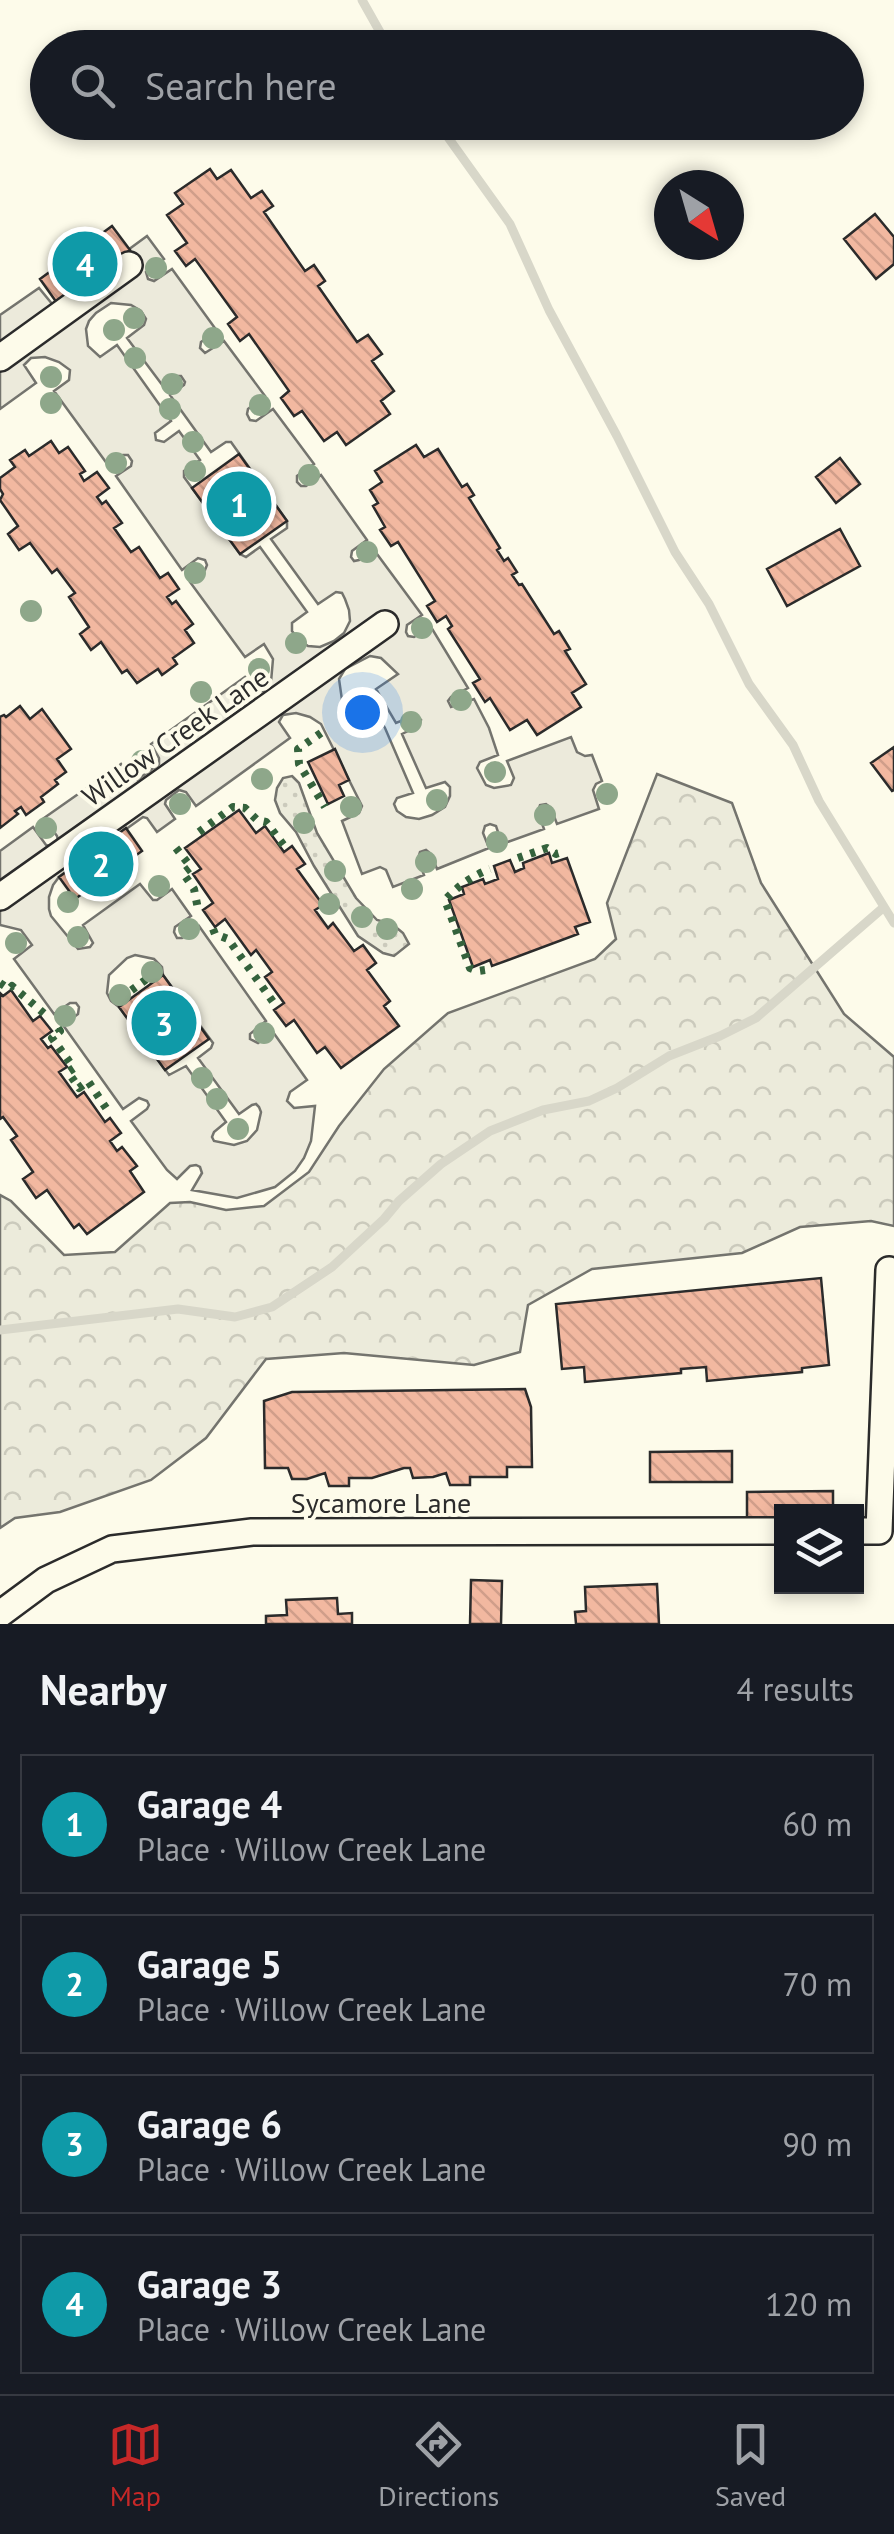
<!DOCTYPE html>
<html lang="en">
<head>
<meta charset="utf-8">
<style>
	body { margin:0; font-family:"PT Sans",sans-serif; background:#20242c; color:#f1f3f6 }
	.controls { position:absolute; right:30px; bottom:30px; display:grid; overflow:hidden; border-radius:0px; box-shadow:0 5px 15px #0003 }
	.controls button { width:90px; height:90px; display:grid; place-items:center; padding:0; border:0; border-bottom:2px solid #363941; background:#171b24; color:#f1f3f6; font:50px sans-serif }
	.compass { position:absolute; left:654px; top:170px; width:90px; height:90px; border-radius:50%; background:#171b24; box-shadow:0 5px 15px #0003; rotate:143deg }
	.you { position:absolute; left:362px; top:712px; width:35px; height:35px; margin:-25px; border:8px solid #fff; border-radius:50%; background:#1a73e8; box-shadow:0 0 0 15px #1a73e833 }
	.badge { display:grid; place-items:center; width:65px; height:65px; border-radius:50%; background:#c62828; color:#fff; font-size:32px; font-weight:700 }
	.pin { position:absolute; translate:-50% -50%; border:5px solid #fff; box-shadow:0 2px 10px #0006 }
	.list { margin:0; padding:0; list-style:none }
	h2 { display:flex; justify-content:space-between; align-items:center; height:130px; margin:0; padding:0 40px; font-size:42px }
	h2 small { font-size:32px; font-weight:400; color:#9ea1a6 }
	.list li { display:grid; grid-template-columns:65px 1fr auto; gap:30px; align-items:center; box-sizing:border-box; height:140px; margin:0 20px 20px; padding:0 20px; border:2px solid #363941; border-radius:0px }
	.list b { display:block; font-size:38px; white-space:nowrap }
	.list p { margin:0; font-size:32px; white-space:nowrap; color:#9ea1a6 }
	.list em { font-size:32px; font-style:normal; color:#9ea1a6 }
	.icon { flex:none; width:55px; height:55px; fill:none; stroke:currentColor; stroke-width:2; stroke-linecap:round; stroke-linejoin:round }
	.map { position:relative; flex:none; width:894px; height:1624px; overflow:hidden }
	.search { position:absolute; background:#171b24; box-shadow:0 5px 15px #0003; left:30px; right:30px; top:30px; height:110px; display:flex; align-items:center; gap:25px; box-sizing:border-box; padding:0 35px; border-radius:55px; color:#9ea1a6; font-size:38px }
	.sheet { height:770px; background:#171b24 }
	nav { display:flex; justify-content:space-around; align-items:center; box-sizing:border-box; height:140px; border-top:2px solid #363941; background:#171b24; font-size:28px; color:#9ea1a6 }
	nav a { display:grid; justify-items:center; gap:5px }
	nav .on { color:#c62828 }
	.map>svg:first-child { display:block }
	.grass { fill:url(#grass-dots); stroke:#74746e; stroke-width:2.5 }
	.forest { fill:url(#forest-crowns); stroke:#74746e; stroke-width:2.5 }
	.parking { fill:#eceadb; stroke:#74746e; stroke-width:2.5; fill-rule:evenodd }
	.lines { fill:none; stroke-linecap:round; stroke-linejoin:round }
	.stream { stroke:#d8d7c9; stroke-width:9 }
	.building { fill:url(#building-back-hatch); stroke:#2b2b2b; stroke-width:2.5 }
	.street-casing { stroke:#2b2b2b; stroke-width:30 }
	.street { stroke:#fdfbea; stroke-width:25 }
	.hedge { stroke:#34623c; stroke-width:8; stroke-dasharray:5 8; stroke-linecap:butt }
	.tree { fill:#8ea78a }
	.labels { text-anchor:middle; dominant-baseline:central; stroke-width:8; stroke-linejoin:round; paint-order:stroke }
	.street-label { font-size:28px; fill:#2b2b2b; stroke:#fdfbea }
</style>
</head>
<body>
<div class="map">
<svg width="894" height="1624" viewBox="0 0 894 1624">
	<defs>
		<pattern id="grass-dots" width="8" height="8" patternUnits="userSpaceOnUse" patternTransform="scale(2.5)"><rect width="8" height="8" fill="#ecebdb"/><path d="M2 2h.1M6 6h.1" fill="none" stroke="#cbcabc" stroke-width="1.8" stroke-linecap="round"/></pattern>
		<pattern id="forest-crowns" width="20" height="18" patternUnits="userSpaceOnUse" patternTransform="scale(2.5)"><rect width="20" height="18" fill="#ecebdb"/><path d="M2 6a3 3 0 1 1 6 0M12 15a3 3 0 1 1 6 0" fill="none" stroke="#cbcabc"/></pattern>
		<pattern id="building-back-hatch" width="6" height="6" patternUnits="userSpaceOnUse" patternTransform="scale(2.5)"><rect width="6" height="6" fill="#f2b8a0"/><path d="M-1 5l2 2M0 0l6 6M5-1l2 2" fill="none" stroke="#d09e8a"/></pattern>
	</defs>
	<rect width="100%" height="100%" fill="#fdfbea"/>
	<path class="grass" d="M292,776L299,783L317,833L356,898L377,920L392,924L403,933L409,944L394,956L383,953L358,936L314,866L296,832L280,813L275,800L277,788L283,778Z"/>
	<path class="forest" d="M657,774L732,803L761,883L844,1014L894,1057V1226L871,1221L800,1227L742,1253L592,1269L528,1305L520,1352L474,1365L344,1353L266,1359L206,1438L151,1480L60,1512L15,1518L0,1528V1195L11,1201L64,1255L115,1252L170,1203L190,1202L226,1210L264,1206L309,1172L339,1126L384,1069L448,1013L595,959L616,939L607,903Z"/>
	<path class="parking" d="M147,236L164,259L146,272L148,279L154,281L172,269L217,331L201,342L200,348L205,353L224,341L265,396L248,409L247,414L250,420L256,421L273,409L314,464L297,476V482L301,486H306L321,475L367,540L352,551L351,557L354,561L359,560L374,550L422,615L407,625L406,632L408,636L414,637L431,627L468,688L451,697L448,701L451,707L474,699L489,728L498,755L480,762L477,768L486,785L494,788L511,785L514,778L507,761L571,737L577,752L585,756L592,755L602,781L596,784L593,790L599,809L557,824L551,808L546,804L540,805L538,812L544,829L502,844L496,826L490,824L485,826L483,833L489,848L437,869L431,854L426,850L420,852L418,859L424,875L393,887L386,870L380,867L362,874L342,821L359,813L362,806L321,724L310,717L296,713L283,715L279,722L290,738L196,806L186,792L179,790L166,800L165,804L175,819L157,832L147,818L143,817L59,877L53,885L49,897V909L51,916L78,949L90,947L93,943L83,925L140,884L153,900H157L172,889L191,916L175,927L174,932L177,938H182L199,926L266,1021L250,1034V1039L258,1043L273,1032L307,1080L290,1092L287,1101L294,1108L315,1106L311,1141L304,1158L295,1171L275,1187L237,1198L192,1190L202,1173L200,1167L196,1165L190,1166L177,1179L167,1170L131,1121L147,1109L149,1105L147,1101L139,1098L123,1109L63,1025L78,1014L79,1007L76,1003H70L54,1014L14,959L32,945L21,930L0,925V851L33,827L46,845L52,847L55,845L58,840L57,836L44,818L121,764L131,779L137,780L159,764V758L151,744L245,677L257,692L263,691L271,682L273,659L264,644L245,657L190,582L205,570L207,565L205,560L198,558L182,570L116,476L131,466L132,461L128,455H123L108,465L54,391L69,380L70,370L59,362L45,357L31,358L24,365L36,383L0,409V315L39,288L53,305ZM111,303L131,305L141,311L146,319L144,325L127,338L163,386L177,376H181L185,382L184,385L170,395L211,452L226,442H231L287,521V528L271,539L318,604L336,592L342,593L345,599L349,610L350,621L344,633L334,641L320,647L308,646L299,640L292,631V623L307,612L260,547L246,557L240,554L184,477V471L200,460L179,431L164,442L156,440L155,433L171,421L117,345L100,357L88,346L86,329L89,321L96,313ZM370,656L381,658L398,674L376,689L396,723L416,715L421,720L418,726L402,734L426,788L445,782L450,787V796L445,807L432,815L419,819L406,817L397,811L394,804L397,798L413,793L385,728L367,696L351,706L342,700L339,679L345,669ZM135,955L154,959L162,967L163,975L213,1043L211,1048L198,1058L239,1114L252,1105L256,1104L259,1107L261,1112L257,1130L247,1141L234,1145L214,1141L212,1137L214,1132L226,1122L186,1066L169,1075L119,1007L111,1001L107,993L109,975L127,958Z"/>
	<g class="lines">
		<path class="stream" d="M362,0L389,48
			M437,122L510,224L549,310L617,436L675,552L709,604L749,684L793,745L819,801L894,923
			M0,1330L178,1309L235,1317L272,1307L332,1267L384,1219L399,1201L441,1164L490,1131L543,1110L589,1101L617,1088L669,1056L720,1036L756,1018L884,907"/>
	</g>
	<path class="building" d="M210,169L217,179L231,170L251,198L262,191L273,206L264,212L305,271L314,265L325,281L318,286L357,342L368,335L382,354L372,361L394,391L381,401L390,414L346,445L337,432L324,441L302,411L294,416L281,398L289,391L249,334L240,341L228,324L237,317L195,259L186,266L175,251L187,243L167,215L183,204L175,193Z
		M875,214L894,237V264L876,279L844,239Z
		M112,226L130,250L57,303L40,279Z
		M51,441L59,453L68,447L85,471L80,474L84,481L97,472L109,488L97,497L102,504L106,501L122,523L114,528L131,552L139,547L160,578L168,573L179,589L167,597L172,604L176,601L193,624L185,630L194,643L173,658L177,664L162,675L158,669L137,683L127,670L122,673L101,642L91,650L80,634L89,627L69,597L75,593L57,569L52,573L30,543L19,550L8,534L18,526L0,500L3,494L0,489V478L15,467L10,460L25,450L29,456Z
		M416,445L424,457L438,449L462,487L467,484L474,495L469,498L500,548L497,550L504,561L508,558L517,572L512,575L519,585L522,584L554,634L559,631L570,649L565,651L586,684L572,693L581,707L537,735L527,720L510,730L490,698L485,702L473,683L480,679L448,629L452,626L446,616L437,622L427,606L435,601L398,542L391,546L380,530L385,527L373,506L378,503L370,490L382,482L375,471Z
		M239,454L287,521L240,554L192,488Z
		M840,458L860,484L836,503L816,477Z
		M840,529L860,566L787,606L767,569Z
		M20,706L30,719L42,709L71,749L57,759L66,772L55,780L58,784L41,797L44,802L26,815L21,807L15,811L18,814L0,828V717L4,715L6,717Z
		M894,747V790L892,791L871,763Z
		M335,749L349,780L339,785L344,796L328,804L308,762Z
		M239,810L256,833L265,826L284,852L292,846L305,864L297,869L323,905L315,910L328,928L333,923L354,951L363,945L376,963L367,970L390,1001L384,1006L399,1026L341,1068L325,1047L317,1053L294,1020L286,1026L274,1010L284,1003L265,977L272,972L256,950L251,955L225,919L215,927L203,910L213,903L193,874L201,869L185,848Z
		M126,828L142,851L75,899L59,877Z
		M549,853L552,863L567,858L590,922L575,927L578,934L492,966L490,960L473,967L449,900L464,894L462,887L483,879L485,884L498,879L494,866L510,860L515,872L524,868L523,863Z
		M163,975L209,1039L165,1070L119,1007Z
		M11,990L33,1021L40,1016L52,1031L41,1039L48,1048L51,1046L67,1067L59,1072L77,1097L84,1092L105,1122L110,1118L121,1133L110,1141L117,1151L122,1147L137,1166L130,1171L144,1192L87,1234L79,1224L74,1228L47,1190L36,1198L23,1179L33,1172L11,1140L17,1136L3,1117L0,1119V993L3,996Z
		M821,1278L829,1365L802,1368V1372L707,1381L706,1367L681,1369V1373L585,1382L584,1367L562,1369L556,1304Z
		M525,1389L531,1407L532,1467H507V1477H470V1485H450L446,1473L433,1477L413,1478L410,1468H404L372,1478H349V1486H329L325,1473L307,1479H292L288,1468H265L264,1401L292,1392Z
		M732,1451V1482H650V1452Z
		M833,1491V1512H782V1522H747V1492Z
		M471,1580L502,1581L501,1624H470Z
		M657,1584L659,1624H576L575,1612L586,1611L585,1587Z
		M337,1598L338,1614L352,1613V1624H266V1616L287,1615L286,1600Z"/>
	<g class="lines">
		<defs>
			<path id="street" d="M0,358L129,265
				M0,897L385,624
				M856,1531H879L889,1270
				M0,1614L46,1580L112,1549L252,1532L782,1531"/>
		</defs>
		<use href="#street" class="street-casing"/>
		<use href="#street" class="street"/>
		<path class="hedge" d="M321,733L298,749L299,764L325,807
			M199,832L233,807L245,808L257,820L266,822L285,847
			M176,848L191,867L183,873L194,889L198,909
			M518,858L547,848L556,854L566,851
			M213,929L215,934L228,939L276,1006
			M485,970L478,971L470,968L445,900C458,886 472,876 490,869
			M0,983L9,989L12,986L47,1016
			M121,998L159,970
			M58,1028L60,1031L52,1038L74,1068L68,1072L79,1088L88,1081L110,1114"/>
	</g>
	<g class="tree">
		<circle cx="156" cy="268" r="11"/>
		<circle cx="134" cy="318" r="11"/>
		<circle cx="114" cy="330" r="11"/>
		<circle cx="213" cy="338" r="11"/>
		<circle cx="135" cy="358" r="11"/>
		<circle cx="51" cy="377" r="11"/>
		<circle cx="172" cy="384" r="11"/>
		<circle cx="51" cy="403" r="11"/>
		<circle cx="260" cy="405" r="11"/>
		<circle cx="170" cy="409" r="11"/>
		<circle cx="193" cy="442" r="11"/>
		<circle cx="116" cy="463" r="11"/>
		<circle cx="195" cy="471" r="11"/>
		<circle cx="309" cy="475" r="11"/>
		<circle cx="367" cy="552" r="11"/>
		<circle cx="195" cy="573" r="11"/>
		<circle cx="31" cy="611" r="11"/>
		<circle cx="422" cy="628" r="11"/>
		<circle cx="296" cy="643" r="11"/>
		<circle cx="259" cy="669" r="11"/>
		<circle cx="201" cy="692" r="11"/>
		<circle cx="461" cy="700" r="11"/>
		<circle cx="411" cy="722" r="11"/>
		<circle cx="142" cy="761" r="11"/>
		<circle cx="495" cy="772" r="11"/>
		<circle cx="262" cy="779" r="11"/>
		<circle cx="607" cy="794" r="11"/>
		<circle cx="437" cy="800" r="11"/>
		<circle cx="180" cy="804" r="11"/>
		<circle cx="351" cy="807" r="11"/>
		<circle cx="545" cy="815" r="11"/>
		<circle cx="304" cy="823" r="11"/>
		<circle cx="46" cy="828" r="11"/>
		<circle cx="497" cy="842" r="11"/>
		<circle cx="426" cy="862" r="11"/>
		<circle cx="335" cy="871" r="11"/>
		<circle cx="159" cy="886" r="11"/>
		<circle cx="412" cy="889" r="11"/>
		<circle cx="68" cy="902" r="11"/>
		<circle cx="329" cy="904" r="11"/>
		<circle cx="362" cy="917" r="11"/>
		<circle cx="189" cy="929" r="11"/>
		<circle cx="387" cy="929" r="11"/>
		<circle cx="78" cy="937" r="11"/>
		<circle cx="16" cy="943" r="11"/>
		<circle cx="152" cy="972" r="11"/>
		<circle cx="120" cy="995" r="11"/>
		<circle cx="65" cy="1016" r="11"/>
		<circle cx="264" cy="1033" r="11"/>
		<circle cx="202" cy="1078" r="11"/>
		<circle cx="217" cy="1099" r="11"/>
		<circle cx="238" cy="1129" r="11"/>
	</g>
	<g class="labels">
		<g class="street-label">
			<text transform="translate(175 736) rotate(-35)">Willow Creek Lane</text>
			<text x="381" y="1502">Sycamore Lane</text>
		</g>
	</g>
</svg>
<div class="controls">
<button><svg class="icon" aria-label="layers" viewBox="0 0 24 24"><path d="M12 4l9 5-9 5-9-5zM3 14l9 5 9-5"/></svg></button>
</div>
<svg class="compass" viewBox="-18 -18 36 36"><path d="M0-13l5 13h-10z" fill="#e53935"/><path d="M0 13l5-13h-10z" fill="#9ea1a6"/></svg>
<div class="you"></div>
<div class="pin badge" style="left:239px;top:504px;background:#0f9aa8">1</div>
<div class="pin badge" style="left:101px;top:864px;background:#0f9aa8">2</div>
<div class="pin badge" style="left:164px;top:1023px;background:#0f9aa8">3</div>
<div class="pin badge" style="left:85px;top:264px;background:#0f9aa8">4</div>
<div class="search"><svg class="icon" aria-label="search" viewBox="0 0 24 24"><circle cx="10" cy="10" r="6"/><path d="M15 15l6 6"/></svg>Search here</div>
</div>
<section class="sheet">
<h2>Nearby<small>4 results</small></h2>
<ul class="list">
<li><span class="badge" style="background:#0f9aa8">1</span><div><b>Garage 4</b><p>Place · Willow Creek Lane</p></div><em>60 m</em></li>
<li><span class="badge" style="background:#0f9aa8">2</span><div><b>Garage 5</b><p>Place · Willow Creek Lane</p></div><em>70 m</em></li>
<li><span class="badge" style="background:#0f9aa8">3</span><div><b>Garage 6</b><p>Place · Willow Creek Lane</p></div><em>90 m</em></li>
<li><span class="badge" style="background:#0f9aa8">4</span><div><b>Garage 3</b><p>Place · Willow Creek Lane</p></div><em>120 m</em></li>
</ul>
</section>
<nav>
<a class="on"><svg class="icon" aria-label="map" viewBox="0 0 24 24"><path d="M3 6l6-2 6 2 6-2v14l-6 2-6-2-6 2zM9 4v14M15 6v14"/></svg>Map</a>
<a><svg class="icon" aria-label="directions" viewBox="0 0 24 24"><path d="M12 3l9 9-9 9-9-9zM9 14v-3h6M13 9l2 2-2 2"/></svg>Directions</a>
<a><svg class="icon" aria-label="saved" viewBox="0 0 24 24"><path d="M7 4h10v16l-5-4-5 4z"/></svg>Saved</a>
</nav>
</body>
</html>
